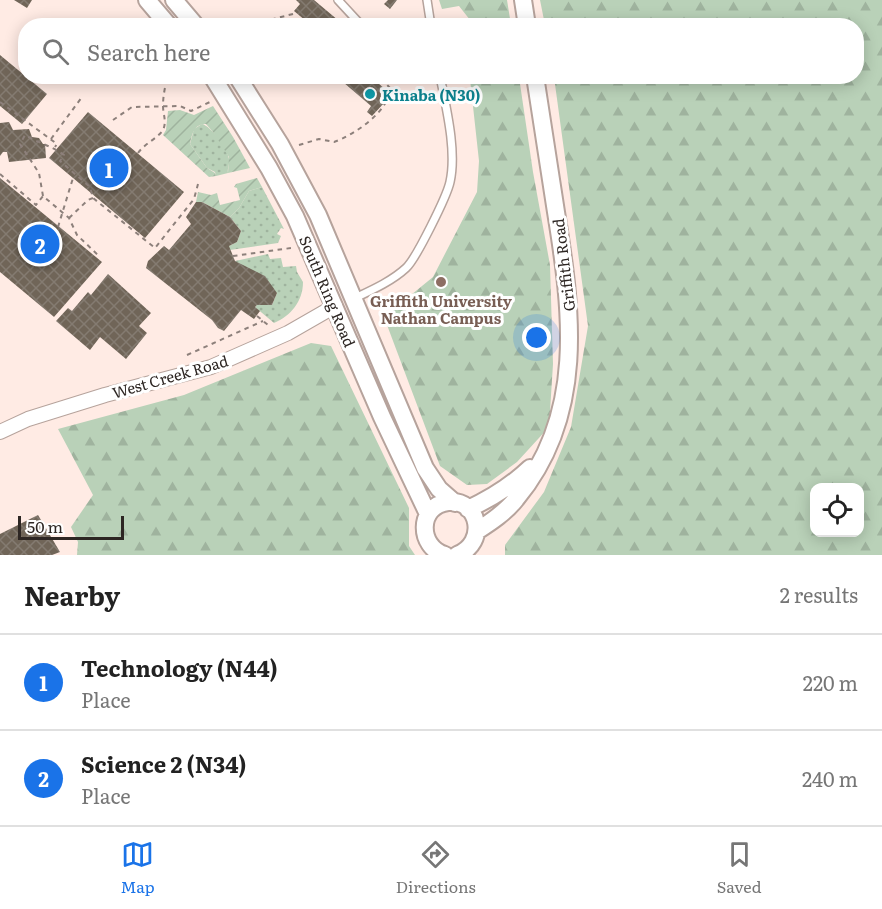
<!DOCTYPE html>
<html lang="en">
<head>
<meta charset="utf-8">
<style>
	body { margin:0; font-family:Literata,serif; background:#f2f2f2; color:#222 }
	.controls { position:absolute; right:18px; bottom:18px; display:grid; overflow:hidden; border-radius:12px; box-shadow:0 3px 15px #0003 }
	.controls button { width:54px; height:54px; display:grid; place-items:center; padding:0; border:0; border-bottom:2px solid #e0e0e0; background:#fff; color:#222; font:30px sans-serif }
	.scale { position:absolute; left:18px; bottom:15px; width:106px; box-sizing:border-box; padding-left:6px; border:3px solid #2d2623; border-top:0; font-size:16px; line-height:21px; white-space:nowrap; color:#2d2623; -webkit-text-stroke:4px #fff; paint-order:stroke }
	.you { position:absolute; left:537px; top:338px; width:21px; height:21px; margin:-15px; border:4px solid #fff; border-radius:50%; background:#1a73e8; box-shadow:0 0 0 9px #1a73e833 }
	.badge { display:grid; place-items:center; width:39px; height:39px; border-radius:50%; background:#1a73e8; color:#fff; font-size:20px; font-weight:700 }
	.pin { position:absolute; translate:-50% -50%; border:3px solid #fff; box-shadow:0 2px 6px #0006 }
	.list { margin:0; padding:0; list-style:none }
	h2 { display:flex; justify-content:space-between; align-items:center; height:78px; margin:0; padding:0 24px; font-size:26px }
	h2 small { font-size:20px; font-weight:400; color:#767676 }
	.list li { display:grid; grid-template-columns:39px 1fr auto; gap:18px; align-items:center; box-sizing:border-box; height:96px; padding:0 24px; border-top:2px solid #e0e0e0 }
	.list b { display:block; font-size:22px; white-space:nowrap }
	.list p { margin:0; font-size:20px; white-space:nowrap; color:#767676 }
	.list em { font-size:20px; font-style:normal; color:#767676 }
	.icon { flex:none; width:33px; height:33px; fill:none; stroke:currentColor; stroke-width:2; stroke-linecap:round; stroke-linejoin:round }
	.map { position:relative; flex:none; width:882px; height:555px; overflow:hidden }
	.search { position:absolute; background:#fff; box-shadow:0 3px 15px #0003; left:18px; right:18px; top:18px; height:66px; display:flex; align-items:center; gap:15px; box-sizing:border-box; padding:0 21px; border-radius:24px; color:#767676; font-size:22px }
	.sheet { height:270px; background:#fff }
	nav { display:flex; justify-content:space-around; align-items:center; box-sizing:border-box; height:84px; border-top:2px solid #e0e0e0; background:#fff; font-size:16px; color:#767676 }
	nav a { display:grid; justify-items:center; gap:3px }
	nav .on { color:#1a73e8 }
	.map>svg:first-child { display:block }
	.grass { fill:url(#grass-dots) }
	.forest { fill:url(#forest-firs); fill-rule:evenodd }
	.garden { fill:url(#garden-furrows) }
	.building { fill:url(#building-cross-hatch) }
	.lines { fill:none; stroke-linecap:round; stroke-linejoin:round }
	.service-casing { stroke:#b6a39c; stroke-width:10 }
	.minor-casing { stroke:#b6a39c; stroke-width:16 }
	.tertiary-casing { stroke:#b6a39c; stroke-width:20 }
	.path { stroke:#8d807b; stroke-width:2; stroke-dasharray:4.5 4.5; stroke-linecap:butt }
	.service { stroke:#fff; stroke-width:7 }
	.minor { stroke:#fff; stroke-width:14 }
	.tertiary { stroke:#fff; stroke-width:16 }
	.path-bridge { stroke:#8d807b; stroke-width:2; stroke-dasharray:4.5 4.5; stroke-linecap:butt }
	.culture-dot { fill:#0f9aa8; stroke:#fff; stroke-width:2 }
	.education-dot { fill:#8d6e63; stroke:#fff; stroke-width:2 }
	.labels { text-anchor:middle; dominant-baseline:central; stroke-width:6; stroke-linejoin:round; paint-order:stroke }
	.culture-label { font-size:15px; font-weight:bold; fill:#0d838f; stroke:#fff; text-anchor:start }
	.street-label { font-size:15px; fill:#2d2623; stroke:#fff }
	.education-label { font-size:15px; font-weight:bold; fill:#785e54; stroke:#fff }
</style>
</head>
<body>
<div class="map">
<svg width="882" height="555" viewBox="0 0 882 555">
	<defs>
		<pattern id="grass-dots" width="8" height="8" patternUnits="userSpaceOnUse" patternTransform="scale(1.5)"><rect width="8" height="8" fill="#b9d1b8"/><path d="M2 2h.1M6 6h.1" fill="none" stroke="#9fb39e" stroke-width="1.8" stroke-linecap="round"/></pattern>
		<pattern id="forest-firs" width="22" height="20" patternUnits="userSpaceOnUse" patternTransform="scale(1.5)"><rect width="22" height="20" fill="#b9d1b8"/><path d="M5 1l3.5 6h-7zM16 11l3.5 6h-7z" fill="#9fb39e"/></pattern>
		<pattern id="garden-furrows" width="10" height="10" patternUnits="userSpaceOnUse" patternTransform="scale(1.5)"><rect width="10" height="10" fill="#b9d1b8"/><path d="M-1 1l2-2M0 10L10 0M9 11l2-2" fill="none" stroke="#9fb39e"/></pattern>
		<pattern id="building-cross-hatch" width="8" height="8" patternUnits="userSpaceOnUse" patternTransform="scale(1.5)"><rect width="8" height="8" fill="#706558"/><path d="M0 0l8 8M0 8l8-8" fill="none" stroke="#847b71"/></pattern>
	</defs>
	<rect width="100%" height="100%" fill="#ffebe4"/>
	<path class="grass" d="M202,124C211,126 228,149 229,159C230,164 227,168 228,173L216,176L215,172L207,168L190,144L194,129Z
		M262,187L284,229L281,228L277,234L281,236L278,243L230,250L229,246L237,242L241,231L230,217L239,208L249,191Z
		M268,254L270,259L281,258L283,267L296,266L297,272L303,282C303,301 291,316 274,323L255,307L257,305H272L277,293L235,261Z"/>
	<path class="forest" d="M439,0H507L511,25H474L459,6L442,9Z
		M540,0H882V555H505V545L544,492L571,427L588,326L554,77L856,76V26L545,25ZM814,488H860V532H814Z
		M473,77H519L533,172L550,265L553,364L549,427L517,462L487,484L467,485L440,466L384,317L433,277L477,192L479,161L470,79Z
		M311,343L331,346L409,508V546L415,555H77L78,542L71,527L93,495L58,429L184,395Z"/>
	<path class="garden" d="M213,106L233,137L250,168L228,173L229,157L213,132L206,124C194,124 192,134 190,144L207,168L215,173L216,176L209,177L163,135L166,130L168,111L180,110L194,115Z
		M257,178L262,187L249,191L239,208L230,217L202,202H196L198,192L211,195L217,193L220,205L240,200L237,188L234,187L236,184Z"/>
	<path class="building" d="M14,0H32L27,8Z
		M296,0H314L345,26H312L294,11L300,4Z
		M388,0H397L390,9L384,4Z
		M0,55L47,94L22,124L0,106Z
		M336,76H370L386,90L380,98L385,102L372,116L367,112L371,106Z
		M88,112L184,192L145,238L49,158Z
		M9,122L13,130L29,129L32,137L39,138L43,144H45L46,158L9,162L7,152H3L0,156V123Z
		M0,178L102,262L54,317L0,272Z
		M196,202H202L230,217L241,231L237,242L229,246L235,261L265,276L277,293L272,305H257L255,307L260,311L254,319L241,310L224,331L218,328L212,320L146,268L148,261L164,246L169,250L191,224L186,217Z
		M108,274L151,313L139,326L147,333L126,359L100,337L90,350L56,321L68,308L72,311L88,292L91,295Z
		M38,515L60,552L52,555H0V534Z"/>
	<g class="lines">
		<defs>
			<path id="service" d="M338,0L362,26
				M427,0L431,26
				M355,298C372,290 392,281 406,268C416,259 447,196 450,182C457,151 446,107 440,76"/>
			<path id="minor" d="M0,432L28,419L105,395L211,367L288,333L335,306"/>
			<path id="tertiary" d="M147,0L169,26
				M174,0L196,26
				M523,0L527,26
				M212,76L269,168L295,216L382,417L428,514
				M237,76L280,144L318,215L425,468L439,489L455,503
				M468,509C492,498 511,486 530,468
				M477,531C491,522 506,512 516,499C586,415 572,311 556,212C549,167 542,122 535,76
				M445,555C418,547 417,506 448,502C480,499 488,543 457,555"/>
		</defs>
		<use href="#service" class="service-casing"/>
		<use href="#minor" class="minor-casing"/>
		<use href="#tertiary" class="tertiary-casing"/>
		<path class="path" d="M245,26L297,13
			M0,102L57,144L55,147
			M113,120L132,107L180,106L191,111L210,102
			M51,139L82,97
			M299,145L319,139L334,142C354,135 390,111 390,88L379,76
			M138,153C145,143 157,139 163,130C167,121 163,115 163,106C163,96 165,86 168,76
			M0,174L36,205L43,196L69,218L77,235L100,257
			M43,196L39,173L20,144L25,135C38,143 52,146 64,155L60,161L90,187L93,198L155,248L194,199L198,184
			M69,218L88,200L93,198
			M233,256L291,248
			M257,316L268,325
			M187,355L263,321"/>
		<use href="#service" class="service"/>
		<use href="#minor" class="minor"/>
		<use href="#tertiary" class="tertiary"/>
		<path class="path-bridge" d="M58,227L73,178"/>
	</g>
	<circle class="culture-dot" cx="370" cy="94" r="6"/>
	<circle class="education-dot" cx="441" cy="282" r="6"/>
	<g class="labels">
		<g class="culture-label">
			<text x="382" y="94">Kinaba (N30)</text>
		</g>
		<g class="street-label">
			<text transform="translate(563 265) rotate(-97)">Griffith Road</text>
			<text transform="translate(328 291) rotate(67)">South Ring Road</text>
			<text transform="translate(170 376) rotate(-16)">West Creek Road</text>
		</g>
		<g class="education-label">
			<text x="441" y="300">Griffith University<tspan x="441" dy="17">Nathan Campus</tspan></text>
		</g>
	</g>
</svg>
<div class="controls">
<button><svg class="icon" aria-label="locate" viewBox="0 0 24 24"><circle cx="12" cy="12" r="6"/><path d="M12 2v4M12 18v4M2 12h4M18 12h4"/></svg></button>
</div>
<div class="scale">50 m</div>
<div class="you"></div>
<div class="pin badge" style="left:109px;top:168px">1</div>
<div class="pin badge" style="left:40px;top:244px">2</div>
<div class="search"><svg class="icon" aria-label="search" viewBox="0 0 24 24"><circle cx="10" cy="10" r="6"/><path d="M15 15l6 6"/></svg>Search here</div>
</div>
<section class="sheet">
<h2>Nearby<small>2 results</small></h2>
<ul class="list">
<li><span class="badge">1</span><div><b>Technology (N44)</b><p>Place</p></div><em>220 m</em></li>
<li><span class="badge">2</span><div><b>Science 2 (N34)</b><p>Place</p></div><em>240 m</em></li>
</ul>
</section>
<nav>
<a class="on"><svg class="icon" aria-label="map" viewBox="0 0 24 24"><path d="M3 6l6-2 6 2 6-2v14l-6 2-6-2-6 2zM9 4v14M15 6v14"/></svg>Map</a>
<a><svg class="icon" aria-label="directions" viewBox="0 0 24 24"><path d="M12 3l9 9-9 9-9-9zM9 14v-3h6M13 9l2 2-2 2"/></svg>Directions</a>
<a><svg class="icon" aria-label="saved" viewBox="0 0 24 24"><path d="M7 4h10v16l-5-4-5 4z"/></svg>Saved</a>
</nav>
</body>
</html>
